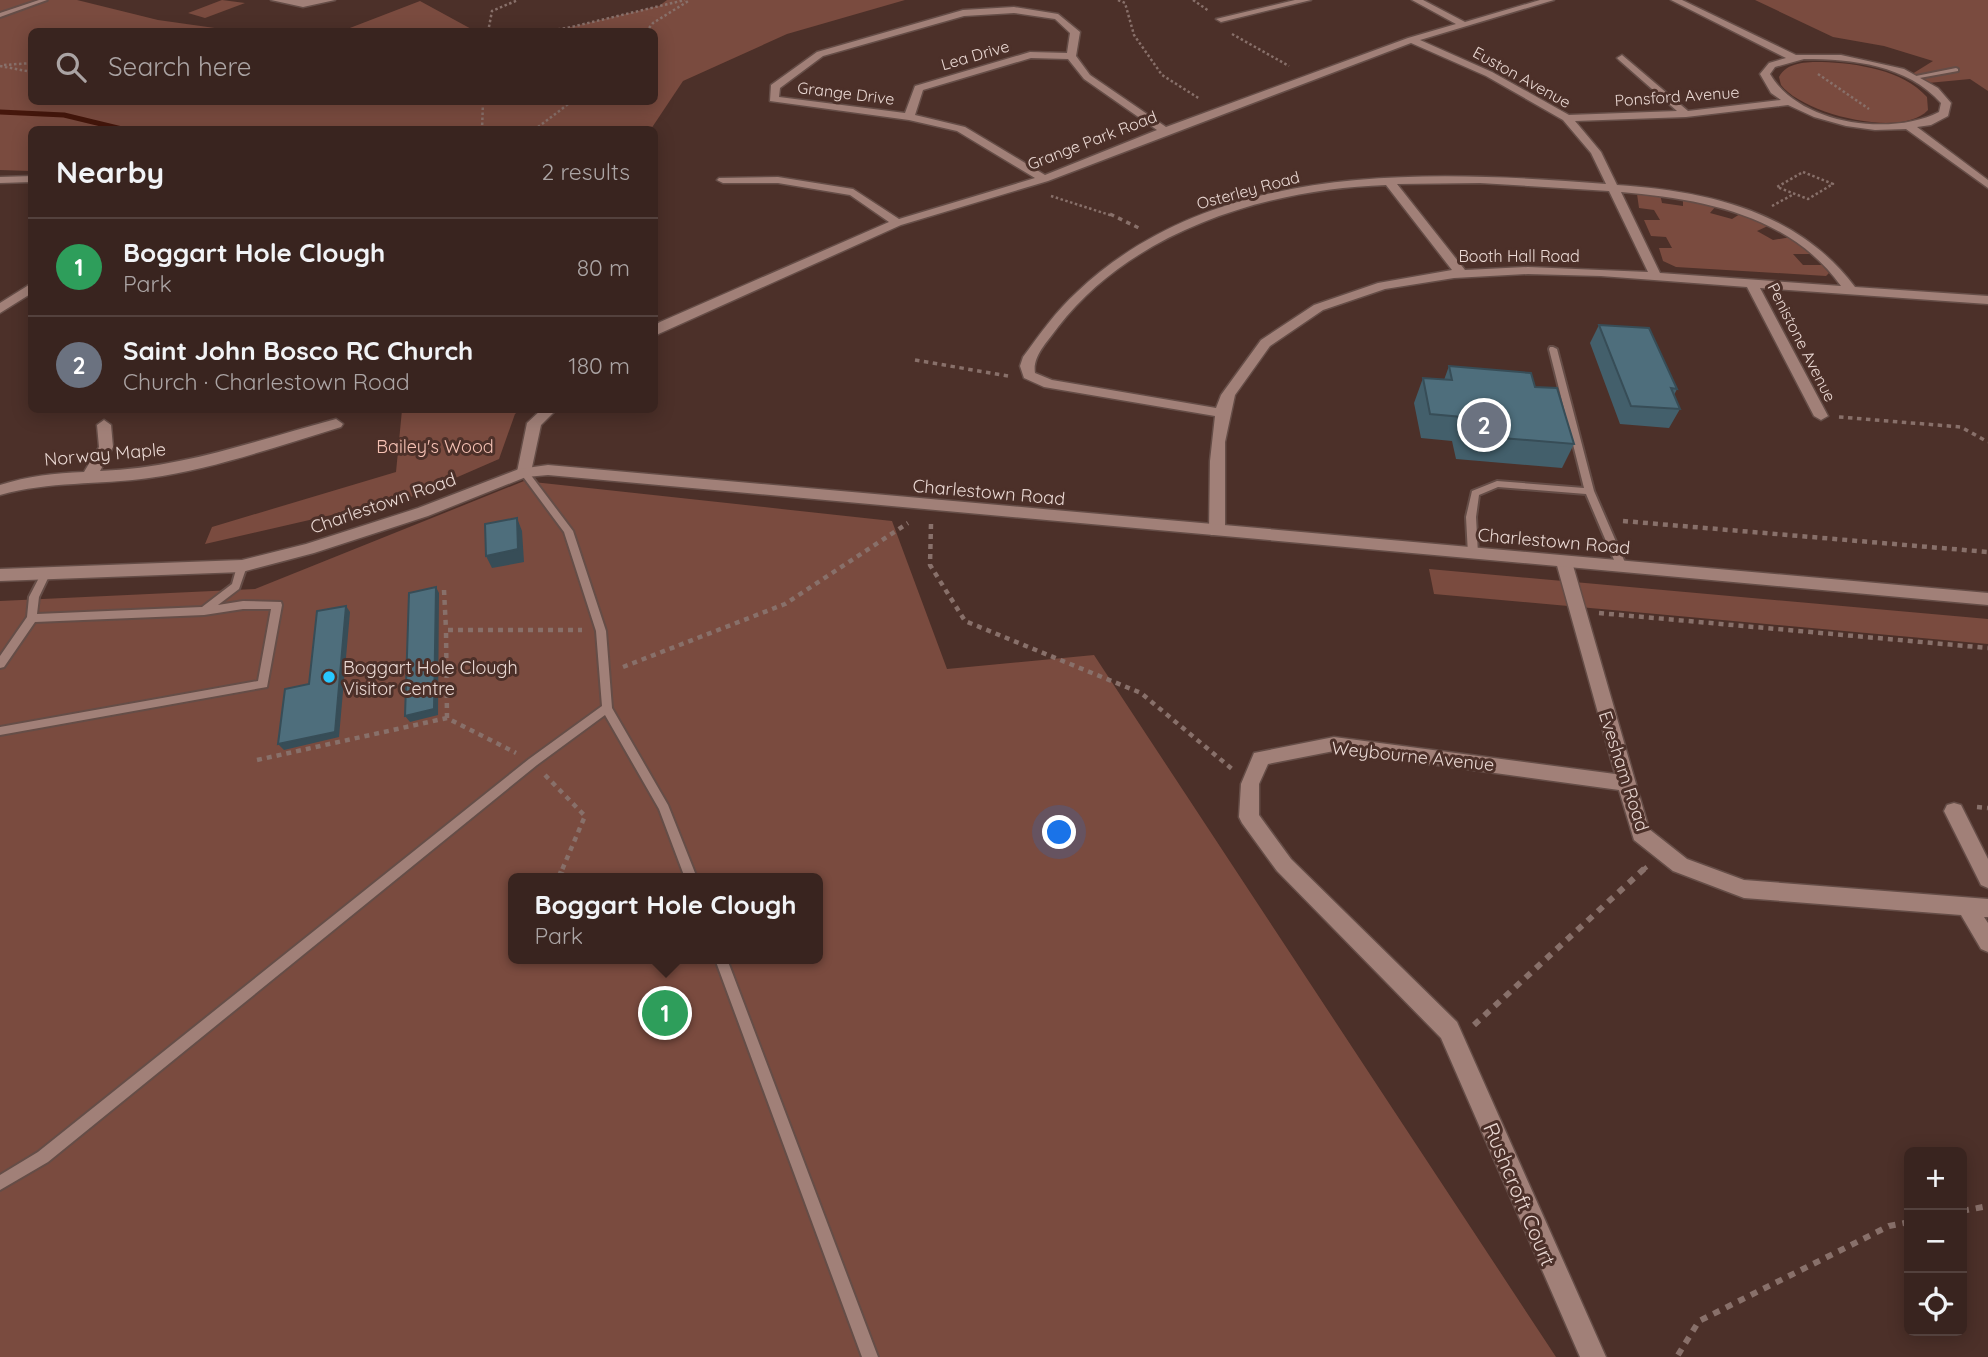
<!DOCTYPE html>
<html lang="en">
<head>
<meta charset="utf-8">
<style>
	body { margin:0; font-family:Quicksand,sans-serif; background:#402c28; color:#f1f3f6 }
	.controls { position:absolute; right:21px; bottom:21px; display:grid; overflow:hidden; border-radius:10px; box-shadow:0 4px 18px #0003 }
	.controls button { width:63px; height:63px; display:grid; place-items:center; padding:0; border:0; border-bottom:2px solid #53413d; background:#39241f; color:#f1f3f6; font:35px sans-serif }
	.you { position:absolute; left:1060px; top:833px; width:24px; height:24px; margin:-18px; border:5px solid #fff; border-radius:50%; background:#1a73e8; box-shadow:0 0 0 10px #1a73e833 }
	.badge { display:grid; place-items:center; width:46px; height:46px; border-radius:50%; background:#8abfa5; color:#fff; font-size:23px; font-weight:700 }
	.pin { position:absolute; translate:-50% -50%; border:4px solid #fff; box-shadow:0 2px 7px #0006 }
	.popup { position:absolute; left:508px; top:873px; width:315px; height:91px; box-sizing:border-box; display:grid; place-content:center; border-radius:10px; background:#39241f; filter:drop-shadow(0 2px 5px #0005); font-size:23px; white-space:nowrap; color:#aba4a4 }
	.popup b { font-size:26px; color:#f1f3f6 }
	.popup::after { content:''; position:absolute; left:50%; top:100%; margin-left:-14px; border:14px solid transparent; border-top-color:#39241f }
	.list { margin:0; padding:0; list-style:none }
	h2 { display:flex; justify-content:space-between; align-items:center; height:91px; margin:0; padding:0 28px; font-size:30px }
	h2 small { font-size:23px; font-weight:400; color:#aba4a4 }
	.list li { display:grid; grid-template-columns:46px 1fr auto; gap:21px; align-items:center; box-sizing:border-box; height:98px; padding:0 28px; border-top:2px solid #53413d }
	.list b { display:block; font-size:26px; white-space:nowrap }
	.list p { margin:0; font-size:23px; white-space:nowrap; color:#aba4a4 }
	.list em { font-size:23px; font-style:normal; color:#aba4a4 }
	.icon { flex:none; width:38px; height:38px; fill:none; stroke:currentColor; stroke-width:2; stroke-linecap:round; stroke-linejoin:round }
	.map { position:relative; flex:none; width:1988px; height:1357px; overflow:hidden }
	.search { position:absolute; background:#39241f; box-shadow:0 4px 18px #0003; left:28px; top:28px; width:630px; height:77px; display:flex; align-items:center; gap:18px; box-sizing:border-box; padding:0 24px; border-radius:10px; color:#aba4a4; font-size:26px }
	.panel { position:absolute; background:#39241f; box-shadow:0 4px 18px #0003; left:28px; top:126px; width:630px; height:287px; border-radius:10px }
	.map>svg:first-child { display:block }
	.green { fill:#7a4b3f; fill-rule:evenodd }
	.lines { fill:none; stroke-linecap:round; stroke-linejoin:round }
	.stream { stroke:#45170c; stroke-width:5 }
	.lane-casing { stroke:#654d47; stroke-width:4 }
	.street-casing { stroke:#654d47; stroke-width:3 }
	.secondary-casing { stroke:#654d47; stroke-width:3 }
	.path-far3 { stroke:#88706a; stroke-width:2.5; stroke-dasharray:2.5 2.5; stroke-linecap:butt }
	.path-far2 { stroke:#88706a; stroke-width:3.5; stroke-dasharray:4.5 4.5; stroke-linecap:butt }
	.path-far1 { stroke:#88706a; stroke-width:4.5; stroke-dasharray:5 5; stroke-linecap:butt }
	.path { stroke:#88706a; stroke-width:6; stroke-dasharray:7 7; stroke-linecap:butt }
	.lane { fill:#a18078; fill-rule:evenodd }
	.street { fill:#a18078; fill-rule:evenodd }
	.secondary { fill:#a18078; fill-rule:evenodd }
	.wall { fill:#435f6b }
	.shaded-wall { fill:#374d57 }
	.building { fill:#4e6e7c; stroke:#374d57; stroke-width:2 }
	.poi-dot { fill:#28c8ff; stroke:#4c3029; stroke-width:2.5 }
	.labels { text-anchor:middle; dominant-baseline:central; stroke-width:6; stroke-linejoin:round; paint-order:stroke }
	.far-street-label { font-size:16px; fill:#ead8d3; stroke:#4c3029 }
	.park-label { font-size:18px; fill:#f6c2b5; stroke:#4c3029 }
	.street-label { font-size:18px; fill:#ead8d3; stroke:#4c3029 }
	.poi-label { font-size:18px; fill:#ead8d3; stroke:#4c3029; text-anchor:start }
	.near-street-label { font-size:21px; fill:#ead8d3; stroke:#4c3029 }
</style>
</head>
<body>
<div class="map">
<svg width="1988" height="1357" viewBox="0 0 1988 1357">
	<rect width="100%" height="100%" fill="#4c3029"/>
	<path class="green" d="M0,0H77L158,20L236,31L32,32V102H654V32L538,31L567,28L659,6L667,0H905L787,34L683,81L651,129L32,130L31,171L0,170Z
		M222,0L245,3L205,18L188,13Z
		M1755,0H1988V91L1970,79L1928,83L1912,74L1933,61L1884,46L1833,37Z
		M420,1L475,31H342Z
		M1822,62C1856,63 1903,70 1927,97L1928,110C1902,139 1803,114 1781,85L1779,77C1787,62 1806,62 1822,62Z
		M1637,194H1660L1662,203L1683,206V197L1716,206L1710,213L1732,219L1740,214L1770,225L1757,231L1773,240L1791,237L1810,254H1793L1803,265H1822L1829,273L1826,276L1676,267L1663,261L1659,248H1672L1666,237L1651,236L1644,220H1660L1654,210L1639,208Z
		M402,410H520L515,414L499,459L414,496L205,544L212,527L396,472Z
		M524,481L892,521L947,669L1094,655L1556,1357H0V601L255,589ZM513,878H817V959H513Z
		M1429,569L1988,619V644L1434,594Z"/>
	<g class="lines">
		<path class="stream" d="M0,112L64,115L126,130"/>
		<defs>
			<path id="lane" d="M39,0H47L0,17V13Z
				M1956,68L1958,69V71L1914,79L1911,77Z
				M1550,347H1553L1557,349L1594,491L1627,567L1625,569L1622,570L1617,567L1586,494L1498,487L1479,495L1476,517L1478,554L1473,557L1468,554L1466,517L1472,491L1497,481L1584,488L1549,349Z
				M524,469L527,470L573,531L606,631L612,708L668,805L697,878H685L659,809L605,715L537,765L48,1162L0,1190V1175L38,1152L529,759L602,706L596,631L564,532L521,474L520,472Z
				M242,563L247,566L239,589L218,605L243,601L281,602L282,605L267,687L0,735V727L258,681L271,609H243L204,615L35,622L4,667L0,668V656L27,617L29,597L42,572L45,571L50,574L39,597L37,614L202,607L232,584L237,566Z
				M715,959H727L878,1357H862Z"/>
			<path id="street" d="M271,0H335L303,7Z
				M1295,0H1311L1221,22L1216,19Z
				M1412,0H1423L1465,22L1540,0H1554L1420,40L1492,72L1569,115L1677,111L1619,60L1617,58L1622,55L1688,111L1781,100L1771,93L1760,74L1769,63L1786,58L1671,0H1682L1796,55H1841L1904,69L1938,88L1951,103L1948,116L1931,125L1917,127L1988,180V188L1906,129L1875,130L1846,126L1814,117L1788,105L1686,117L1575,121L1601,152L1617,185C1707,191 1798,211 1855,287L1988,296V304L1760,288L1828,416L1821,420L1814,416L1747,287L1601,276L1528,274L1454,278L1385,289L1323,310L1270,346L1235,395L1225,442V531L1223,535H1211L1209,531L1210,461L1215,416L1044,387L1024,378L1020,366L1023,357C1040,334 1056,311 1077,292C1216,160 1429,170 1606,184L1591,153L1563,120L1486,76L1411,43L1048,181L901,225L654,336V326L660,322L889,222L850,195L778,183H723L717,180L719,178L778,177L853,189L899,219L1035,178L957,131L909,120L770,101L771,85L817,52L963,10L1014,7L1058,14L1080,32L1076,56L1090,75L1166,127L1408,38L1456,24ZM1014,13L1055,19L1070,33L1067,53L1030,52L915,86L905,113L779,97L780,88L823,56L964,16ZM1031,58L1068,59L1084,79L1157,130L1045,175L965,127L915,115L923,90ZM1804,59C1853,59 1907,65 1941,103L1939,112C1890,137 1799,124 1770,74L1775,67ZM1480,183L1609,191L1648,272L1528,267L1465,270L1397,184ZM1386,185L1452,270L1378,283L1314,305L1261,340L1221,395L1216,408L1052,380L1035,373C1032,356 1049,340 1058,327C1133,230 1268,189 1386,185ZM1621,192C1703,199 1790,215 1841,286L1660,273Z
				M32,176V182L0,183V177Z
				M32,283V293L0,313V303Z
				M541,410H556L541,425L531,472L529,475H519L517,472L527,423Z
				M336,419L343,424L341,427C278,446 214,469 149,478C98,485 50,481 0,495V485C28,476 55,473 84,472L99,447L97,425L104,420L111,425L113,447L100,471C182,468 257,440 336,419Z
				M1564,556L1572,562L1649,829L1687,859L1744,880L1988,899V917H1984L1988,923V952L1981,949L1961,915L1744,898L1673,871L1634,840L1619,790L1334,751L1268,764L1259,784V815L1291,859L1457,1022L1606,1357H1580L1441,1038L1277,871L1242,823L1239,817L1241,784L1254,753L1334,737L1615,774L1556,562Z
				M1954,803L1961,805L1988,859V888L1981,885L1944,811L1947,805Z"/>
			<path id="secondary" d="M548,465L1988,593V605L548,475L526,477L428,516L314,553L242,572L0,581V569L242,560L306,544L418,508L519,469Z"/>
		</defs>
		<use href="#lane" class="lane-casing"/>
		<use href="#street" class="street-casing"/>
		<use href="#secondary" class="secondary-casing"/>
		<path class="path-far3" d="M1118,0L1125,3L1134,35L1162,75L1200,99
			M1193,0L1209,11
			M377,32H406
			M488,32L492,11L518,0
			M538,32L567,28L685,0
			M646,32L653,23L690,0
			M1232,34L1289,66
			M4,65L32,63
			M0,66L32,72
			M1818,74L1869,109
			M482,130L483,102
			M534,130L571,102
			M1803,172L1833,184L1808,199L1777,187Z
			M1051,196L1113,216
			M1772,206L1794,194"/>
		<path class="path-far2" d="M1110,214L1141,229
			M915,360L1008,376
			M1839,417L1961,427L1988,442"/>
		<path class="path-far1" d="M1623,521L1988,552
			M931,524L930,565L965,621L1141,693L1232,769
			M444,590L446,630
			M1599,613L1988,648
			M623,667L785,604L908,523
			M447,718L446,630H582
			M257,760L447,718L516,753
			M545,775L585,816L562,870
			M1977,807L1988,808
			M1643,870L1648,866"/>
		<path class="path" d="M559,878L563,868
			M1474,1025L1645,868
			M1962,1211L1988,1206
			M1678,1355L1699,1321L1889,1226L1909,1222"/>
		<use href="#lane" class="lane"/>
		<use href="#street" class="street"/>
		<use href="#secondary" class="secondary"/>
	</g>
	<path class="wall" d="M1599,325L1677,389L1674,395L1680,409L1669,428L1620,424L1590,343Z
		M1449,366L1535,387L1574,444L1562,468L1456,459L1452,441L1421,438L1414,403L1423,378L1444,380Z"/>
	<path class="shaded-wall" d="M517,518L522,531L524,562L492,568L486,556Z
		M436,587L439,593L438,715L410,722L405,716Z
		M346,606L350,612L339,737L284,750L278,744L335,732Z"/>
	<path class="building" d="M1599,325L1649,328L1677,389L1671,388L1680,409L1631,406Z
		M1449,366L1531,373L1535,387L1557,388L1574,444L1466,435L1462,417L1430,414L1423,378L1452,380Z
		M517,518L518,549L486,556L485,524Z
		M436,587L434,709L405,716L409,593Z
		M346,606L335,732L278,744L285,689L309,684L317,611Z"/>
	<circle class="poi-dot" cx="329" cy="677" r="7"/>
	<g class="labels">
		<g class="far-street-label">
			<text transform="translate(975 55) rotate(-16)">Lea Drive</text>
			<text transform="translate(1522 77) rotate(29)">Euston Avenue</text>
			<text transform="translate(846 93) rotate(7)">Grange Drive</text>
			<text transform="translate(1677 96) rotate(-4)">Ponsford Avenue</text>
			<text transform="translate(1092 140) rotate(-21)">Grange Park Road</text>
			<text transform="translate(1248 190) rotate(-15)">Osterley Road</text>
			<text x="1519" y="256">Booth Hall Road</text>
			<text transform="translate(1802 342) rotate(63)">Penistone Avenue</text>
		</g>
		<g class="park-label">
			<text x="435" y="446">Bailey's Wood</text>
		</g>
		<g class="street-label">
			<text transform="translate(105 454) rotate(-5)">Norway Maple</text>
			<text transform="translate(989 492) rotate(5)">Charlestown Road</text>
			<text transform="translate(383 503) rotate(-19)">Charlestown Road</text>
			<text transform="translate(1554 541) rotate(5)">Charlestown Road</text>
			<text transform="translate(1413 756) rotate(6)">Weybourne Avenue</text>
			<text transform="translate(1624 771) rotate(72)">Evesham Road</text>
		</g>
		<g class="poi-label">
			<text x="343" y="667">Boggart Hole Clough<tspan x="343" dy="21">Visitor Centre</tspan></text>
		</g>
		<g class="near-street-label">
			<text transform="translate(1520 1194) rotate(67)">Rushcroft Court</text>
		</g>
	</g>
</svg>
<div class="controls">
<button>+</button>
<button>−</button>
<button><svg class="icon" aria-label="locate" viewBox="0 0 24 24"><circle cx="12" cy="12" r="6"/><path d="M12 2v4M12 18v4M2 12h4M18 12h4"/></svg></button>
</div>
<div class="you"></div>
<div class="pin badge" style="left:665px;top:1013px;background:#2e9e5b">1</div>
<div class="popup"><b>Boggart Hole Clough</b>Park</div>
<div class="pin badge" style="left:1484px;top:425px;background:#6b7280">2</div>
<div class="search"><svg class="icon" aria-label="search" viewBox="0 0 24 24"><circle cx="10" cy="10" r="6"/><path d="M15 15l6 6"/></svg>Search here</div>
<section class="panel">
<h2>Nearby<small>2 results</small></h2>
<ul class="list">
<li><span class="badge" style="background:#2e9e5b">1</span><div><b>Boggart Hole Clough</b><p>Park</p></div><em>80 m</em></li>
<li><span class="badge" style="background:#6b7280">2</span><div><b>Saint John Bosco RC Church</b><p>Church · Charlestown Road</p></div><em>180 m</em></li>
</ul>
</section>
</div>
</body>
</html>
